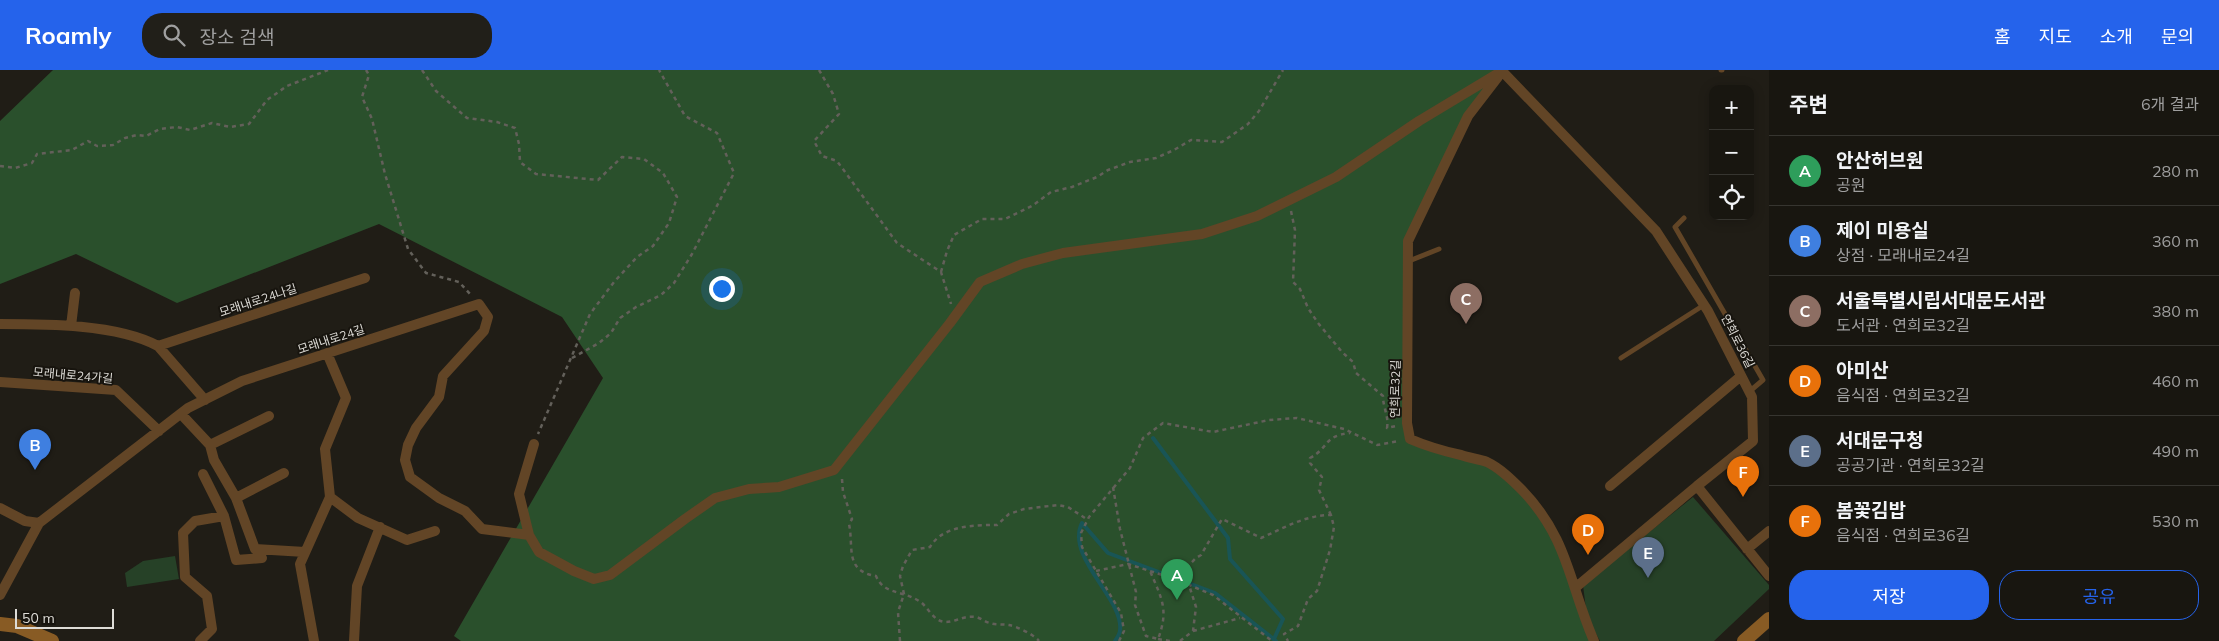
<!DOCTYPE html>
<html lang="ko">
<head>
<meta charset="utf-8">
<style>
	body { margin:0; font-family:Mulish,"Noto Sans KR",sans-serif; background:#211f19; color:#f1f3f6 }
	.controls { position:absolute; right:15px; top:15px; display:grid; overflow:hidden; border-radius:10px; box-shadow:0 2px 12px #0003 }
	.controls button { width:45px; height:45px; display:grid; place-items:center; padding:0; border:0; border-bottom:1px solid #363530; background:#181610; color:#f1f3f6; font:25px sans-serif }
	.scale { position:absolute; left:15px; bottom:12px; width:99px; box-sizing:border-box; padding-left:5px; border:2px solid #dedcd7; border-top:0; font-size:14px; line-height:18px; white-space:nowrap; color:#dedcd7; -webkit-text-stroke:4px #17140e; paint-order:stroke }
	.you { position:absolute; left:721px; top:218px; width:18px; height:18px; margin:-12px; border:4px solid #fff; border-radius:50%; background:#1a73e8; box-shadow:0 0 0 8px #1a73e833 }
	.badge { display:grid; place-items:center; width:32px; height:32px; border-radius:50%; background:#2563eb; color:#fff; font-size:16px; font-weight:700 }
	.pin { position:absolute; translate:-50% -41px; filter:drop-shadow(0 1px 2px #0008) }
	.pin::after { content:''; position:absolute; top:26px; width:18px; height:15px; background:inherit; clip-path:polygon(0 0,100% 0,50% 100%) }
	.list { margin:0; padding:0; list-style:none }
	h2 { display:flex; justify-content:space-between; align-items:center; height:65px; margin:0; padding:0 20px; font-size:21px }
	h2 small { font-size:16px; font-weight:400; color:#9f9f9f }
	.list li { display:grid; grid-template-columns:32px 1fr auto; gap:15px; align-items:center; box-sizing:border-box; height:70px; padding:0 20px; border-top:1px solid #363530 }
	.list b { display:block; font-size:19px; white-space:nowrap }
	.list p { margin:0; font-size:16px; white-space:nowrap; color:#9f9f9f }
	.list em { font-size:16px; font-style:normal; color:#9f9f9f }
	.actions { display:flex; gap:10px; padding:15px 20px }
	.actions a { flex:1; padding:11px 0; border:1px solid #2563eb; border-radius:20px; text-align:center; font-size:18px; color:#2563eb }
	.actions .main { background:#2563eb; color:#fff }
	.icon { flex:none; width:28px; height:28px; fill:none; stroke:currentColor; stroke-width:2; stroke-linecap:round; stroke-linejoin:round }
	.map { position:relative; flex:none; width:1769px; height:571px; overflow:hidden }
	header { display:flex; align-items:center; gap:30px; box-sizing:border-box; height:70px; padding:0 25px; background:#2563eb; color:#fff }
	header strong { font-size:24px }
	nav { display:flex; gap:28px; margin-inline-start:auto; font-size:18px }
	.search { width:350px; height:45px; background:#211f19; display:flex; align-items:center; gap:12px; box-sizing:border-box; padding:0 18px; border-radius:20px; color:#9f9f9f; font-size:19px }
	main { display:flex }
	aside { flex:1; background:#181610 }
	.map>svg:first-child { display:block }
	.green { fill:#264127 }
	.forest { fill:#2a502c }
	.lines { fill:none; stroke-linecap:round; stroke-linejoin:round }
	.stream { stroke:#195556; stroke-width:4 }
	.path { stroke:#63605a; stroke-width:2.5; stroke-dasharray:4 4; stroke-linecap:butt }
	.lane { stroke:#624526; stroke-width:5 }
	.street { stroke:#624526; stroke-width:10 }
	.secondary { stroke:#885b24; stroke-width:14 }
	.labels { text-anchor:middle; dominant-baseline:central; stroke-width:4; stroke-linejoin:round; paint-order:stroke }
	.street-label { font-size:12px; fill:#dedcd7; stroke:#17140e }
</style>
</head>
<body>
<header>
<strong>Roamly</strong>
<div class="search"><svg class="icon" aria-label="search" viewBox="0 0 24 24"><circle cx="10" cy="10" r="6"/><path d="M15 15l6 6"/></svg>장소 검색</div>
<nav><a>홈</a><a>지도</a><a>소개</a><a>문의</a></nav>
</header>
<main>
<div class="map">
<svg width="1769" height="571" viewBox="0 0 1769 571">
	<rect width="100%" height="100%" fill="#201d16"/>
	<path class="green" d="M1693,427L1769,515V519L1714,571H1600L1587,547L1583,515Z
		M175,486L179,509L127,517L125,503L143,491Z"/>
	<path class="forest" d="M53,0H1503L1468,46L1408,171L1410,369L1486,392L1542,443L1594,571H461L454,566L603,308L562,247L379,154L177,233L76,184L0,214V51Z"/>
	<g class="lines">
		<path class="stream" d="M1153,368L1228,468L1230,489L1283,549L1274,569
			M1115,571C1117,568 1120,564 1120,560C1124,529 1065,487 1082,453L1108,483L1215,523L1276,571"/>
		<path class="path" d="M366,0L369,5L362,27L372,49L385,104L408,179L426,203L459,212L471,225
			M422,0L436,21L467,48L497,52L515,58L519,74L520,92L536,104L598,110L622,87L644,89L663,103L677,127L669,153L653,176L637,187L614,212L590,244L538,364
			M819,0L833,24L839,44L814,71L822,86L837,91L897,173L941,202L951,234
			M0,96L15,98L32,93L37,84L72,80L88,71L97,76L113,75L125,68L137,65L146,66L160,59L177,57L190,60L212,53L230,57L249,54L267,30L287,16L328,0
			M1291,141L1295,160L1293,212L1300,219L1308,238L1318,253L1342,282L1353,292L1356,303L1383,326C1383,338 1389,346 1387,358L1396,356
			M941,202L947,181L954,165L982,149H1005L1032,136L1051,122L1072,117L1097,107L1108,100L1130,92L1156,88L1174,80L1191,70L1222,72L1248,54L1259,41L1283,0
			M572,288L599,273L611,263L620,248L636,237L661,225L674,213L692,184L734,103L717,63L685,46L659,0
			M842,409L843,422L852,449L849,454C854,477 844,501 876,506C884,525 902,520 919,531C928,536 933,552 946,552C955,552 965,545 976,547C981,548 985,552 990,553C996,555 1003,554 1009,555C1018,557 1033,564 1039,571
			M1113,417L1120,459L1136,522L1135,535L1146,566L1158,569C1169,540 1162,529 1150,501
			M1331,445L1319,420L1322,407L1310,393V388C1330,377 1323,366 1350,363
			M1096,501L1128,494L1175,509L1213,525L1272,571
			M1175,509L1196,488L1201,485L1222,449L1261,468C1284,458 1305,445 1331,445L1334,457L1330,480L1317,521L1308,529L1298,556L1284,564L1288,571
			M1193,561L1240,548
			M1158,569L1170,571
			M900,571L898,542L904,524L900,506L903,496L912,480L930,477C943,455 975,455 997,455L1009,444L1024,439L1058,435L1068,437L1088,450
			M1119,571L1124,561L1121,543L1082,477L1081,463L1089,447L1130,398L1143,368L1163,353L1213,362L1269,350L1297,348L1344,359L1377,375L1399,371
			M1180,571L1193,561L1196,537L1189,515"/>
		<path class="lane" d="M1721,0H1722
			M1684,148L1675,157L1763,310L1750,321
			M1409,191L1439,179
			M1621,288L1704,235"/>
		<path class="street" d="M1502,1L1656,161L1708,241L1752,327L1753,371L1697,416L1769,506
			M1498,7L1468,46L1408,171L1407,353L1410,369C1426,376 1443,381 1461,385C1469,388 1479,389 1487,392C1500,398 1512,410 1522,420C1569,469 1569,514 1594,571
			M0,254C46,254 117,254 158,276L205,330
			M71,256L75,223
			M158,276L365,208
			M327,283L346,328L325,379L330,427L358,448L407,470L435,461
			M0,312L116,320L159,361
			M181,344L210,375L214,390L236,428L255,479L305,482
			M534,374L519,424L529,465L539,482L574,501L594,509L610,505L685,449L715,428L749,419L779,417L834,400L950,253L980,212L1022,194L1063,183L1202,164L1257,146L1336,107L1419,51L1502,1
			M210,375L269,346
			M203,404L224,446
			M1610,416L1741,306
			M236,428L284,403
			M0,438L25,451L39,453
			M1747,479L1769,461
			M1575,518L1697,416
			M0,525L39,453L188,338L242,311L479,234L488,247L484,261L443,306L439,327L416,358L408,375L405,390L410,407L439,428L465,441L482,459L529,465
			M200,571L212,559L207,526L185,507L183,463L195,451L224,446L236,490L262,488
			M314,571L300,494L330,427
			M354,571L357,516L380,457"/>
		<path class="secondary" d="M0,554L17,556L52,571
			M1744,571L1769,549"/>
	</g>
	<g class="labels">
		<g class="street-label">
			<text transform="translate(258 230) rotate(-18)">모래내로24나길</text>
			<text transform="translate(331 269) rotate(-18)">모래내로24길</text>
			<text transform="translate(1738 271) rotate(63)">연희로36길</text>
			<text transform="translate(73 305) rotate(5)">모래내로24가길</text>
			<text transform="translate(1395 319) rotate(-89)">연희로32길</text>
		</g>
	</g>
</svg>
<div class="controls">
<button>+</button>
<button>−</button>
<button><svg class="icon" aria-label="locate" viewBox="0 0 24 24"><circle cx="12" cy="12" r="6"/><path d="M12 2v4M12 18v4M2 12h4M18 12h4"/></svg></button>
</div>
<div class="scale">50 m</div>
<div class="you"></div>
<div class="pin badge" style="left:1177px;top:530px;background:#2e9e5b">A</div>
<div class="pin badge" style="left:35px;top:400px;background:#3f7fe0">B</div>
<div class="pin badge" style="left:1466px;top:254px;background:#8d6e63">C</div>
<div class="pin badge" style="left:1588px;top:485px;background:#e8710a">D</div>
<div class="pin badge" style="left:1648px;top:508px;background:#5c6f8a">E</div>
<div class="pin badge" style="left:1743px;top:427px;background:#e8710a">F</div>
</div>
<aside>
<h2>주변<small>6개 결과</small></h2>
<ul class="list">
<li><span class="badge" style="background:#2e9e5b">A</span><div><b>안산허브원</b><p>공원</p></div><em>280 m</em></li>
<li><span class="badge" style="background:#3f7fe0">B</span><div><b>제이 미용실</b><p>상점 · 모래내로24길</p></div><em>360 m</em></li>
<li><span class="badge" style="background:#8d6e63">C</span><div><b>서울특별시립서대문도서관</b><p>도서관 · 연희로32길</p></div><em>380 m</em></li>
<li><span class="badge" style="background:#e8710a">D</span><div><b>아미산</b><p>음식점 · 연희로32길</p></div><em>460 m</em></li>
<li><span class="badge" style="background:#5c6f8a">E</span><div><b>서대문구청</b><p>공공기관 · 연희로32길</p></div><em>490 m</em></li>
<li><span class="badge" style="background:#e8710a">F</span><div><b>봄꽃김밥</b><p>음식점 · 연희로36길</p></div><em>530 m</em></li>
</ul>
<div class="actions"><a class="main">저장</a><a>공유</a></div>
</aside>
</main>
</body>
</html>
